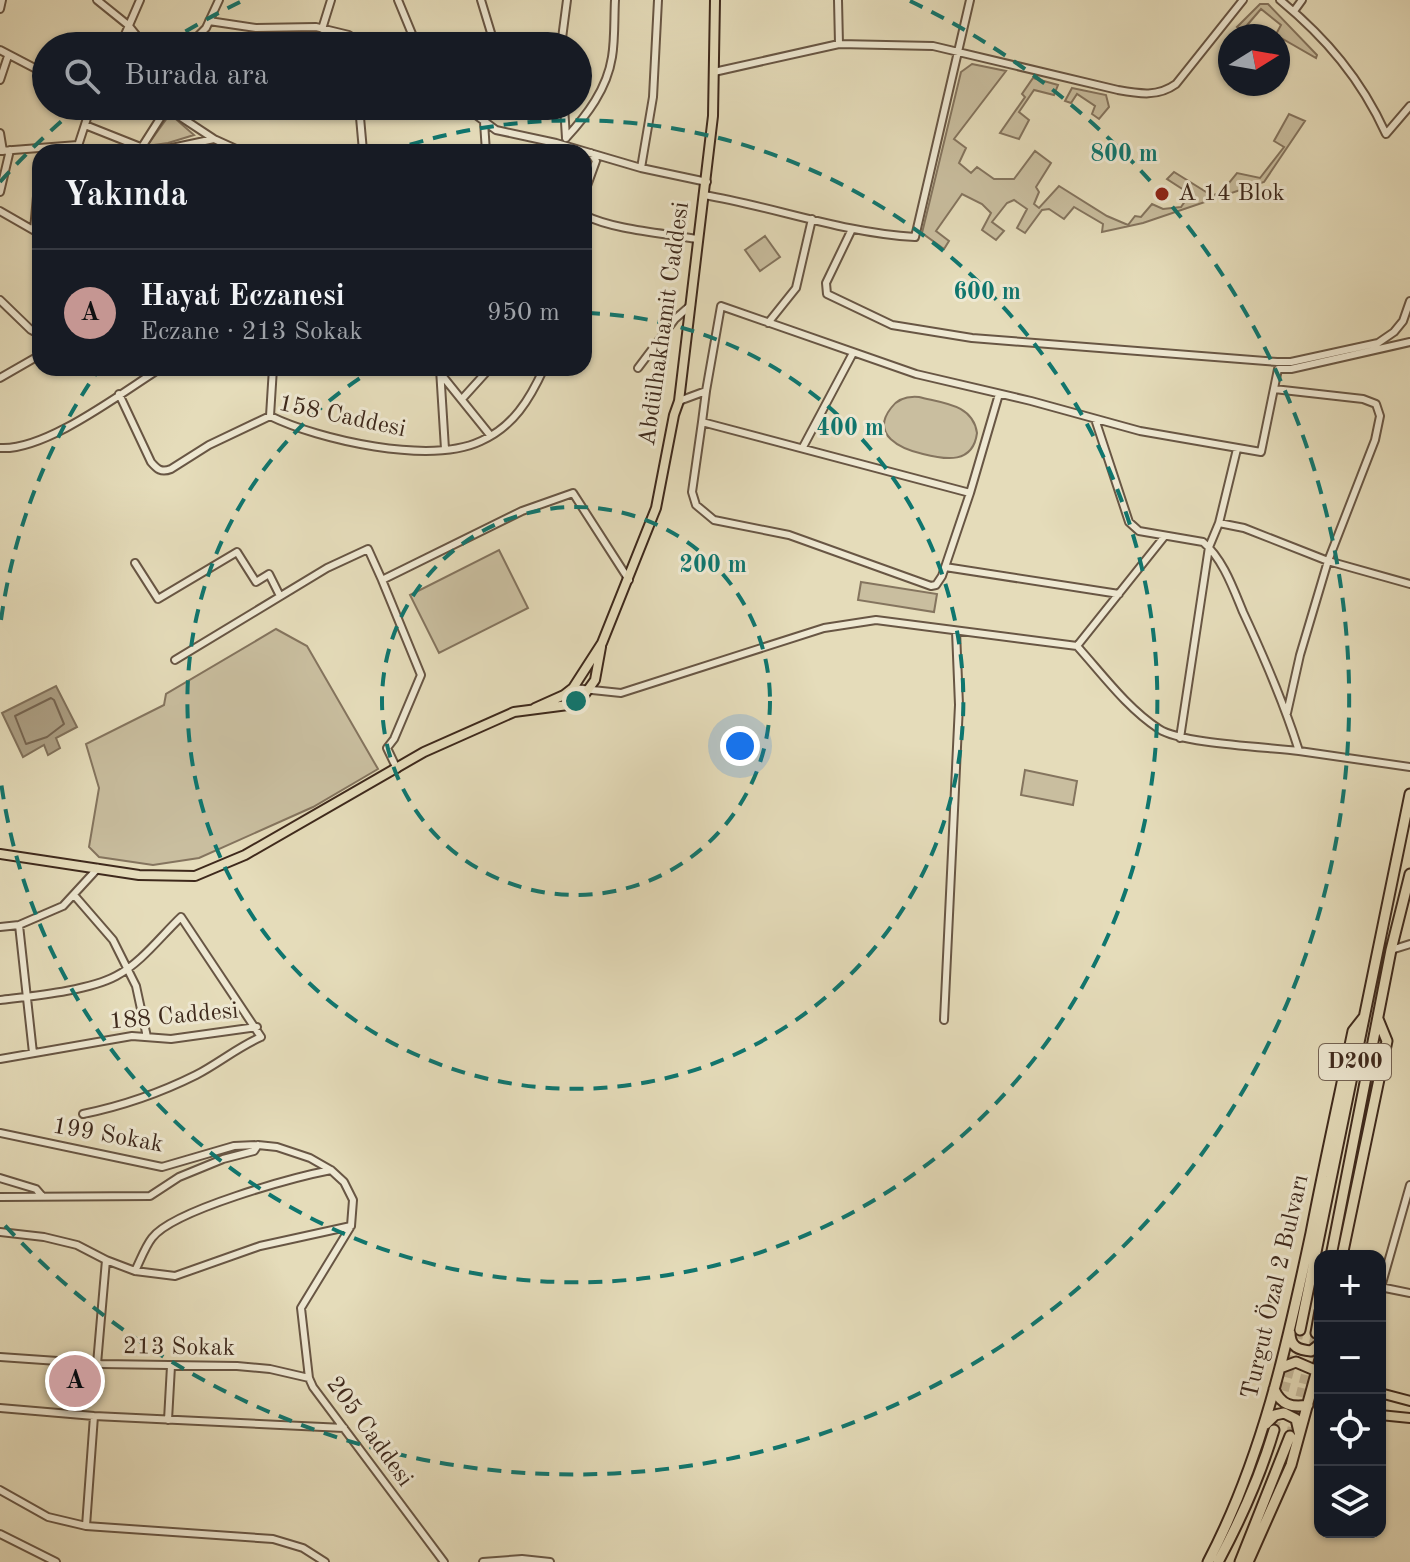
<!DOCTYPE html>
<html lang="tr">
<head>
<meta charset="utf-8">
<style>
	body { margin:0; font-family:"Old Standard TT",serif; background:#242831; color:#f1f3f6 }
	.controls { position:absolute; right:24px; bottom:24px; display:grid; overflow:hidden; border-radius:16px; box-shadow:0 2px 6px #0004 }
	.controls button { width:72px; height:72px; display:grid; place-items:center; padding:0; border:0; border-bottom:2px solid #363941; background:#171b24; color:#f1f3f6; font:40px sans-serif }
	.compass { position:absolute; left:1218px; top:24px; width:72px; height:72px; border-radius:50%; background:#171b24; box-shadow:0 2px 6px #0004; rotate:79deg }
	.you { position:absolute; left:740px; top:746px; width:28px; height:28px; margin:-20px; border:6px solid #fff; border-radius:50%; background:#1a73e8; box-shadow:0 0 0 12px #1a73e833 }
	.badge { display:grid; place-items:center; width:52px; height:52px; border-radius:50%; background:#c59692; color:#111; font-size:26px; font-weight:700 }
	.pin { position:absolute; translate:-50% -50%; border:4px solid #fff; box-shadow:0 2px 8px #0006 }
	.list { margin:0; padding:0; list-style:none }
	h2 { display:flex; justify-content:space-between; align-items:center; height:104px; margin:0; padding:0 32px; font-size:34px }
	h2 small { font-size:26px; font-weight:400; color:#9ea1a6 }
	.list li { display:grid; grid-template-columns:52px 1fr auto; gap:24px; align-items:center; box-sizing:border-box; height:128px; padding:0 32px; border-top:2px solid #363941 }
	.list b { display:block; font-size:30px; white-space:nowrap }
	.list p { margin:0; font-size:26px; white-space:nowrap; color:#9ea1a6 }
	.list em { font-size:26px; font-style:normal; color:#9ea1a6 }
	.icon { flex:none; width:44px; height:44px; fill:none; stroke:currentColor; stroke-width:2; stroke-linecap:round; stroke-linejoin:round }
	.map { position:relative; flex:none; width:1410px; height:1562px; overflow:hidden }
	.search { position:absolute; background:#171b24; box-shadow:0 2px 6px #0004; left:32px; top:32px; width:560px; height:88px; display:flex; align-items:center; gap:20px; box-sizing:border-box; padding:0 28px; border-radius:44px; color:#9ea1a6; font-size:30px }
	.panel { position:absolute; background:#171b24; box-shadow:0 2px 6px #0004; left:32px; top:144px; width:560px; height:232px; border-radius:24px }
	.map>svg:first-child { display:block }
	.green { fill:#c9be9f; stroke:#84745e; stroke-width:2 }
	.water { fill:#ac9f84; stroke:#80705a; stroke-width:2 }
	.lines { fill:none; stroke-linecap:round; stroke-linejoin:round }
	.shore { stroke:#756450; stroke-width:2 }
	.highway-tunnel { stroke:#c4b89a; stroke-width:9; stroke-dasharray:9 4.5; stroke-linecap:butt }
	.minor-casing { stroke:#685644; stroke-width:10 }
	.major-casing { stroke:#3e291c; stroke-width:12 }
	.highway-casing { stroke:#3e291c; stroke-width:13 }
	.minor { stroke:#eee8d2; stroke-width:6 }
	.major { stroke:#e5dcba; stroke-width:8 }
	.highway { stroke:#e5dcba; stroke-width:9 }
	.ring { fill:none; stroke:#0f766e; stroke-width:4; stroke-dasharray:14 10 }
	.poi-dot { fill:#8f2418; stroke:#eee8d2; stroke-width:3 }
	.labels { text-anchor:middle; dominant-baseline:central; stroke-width:6; stroke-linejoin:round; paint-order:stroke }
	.shield { fill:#eee8d2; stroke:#736253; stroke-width:2 }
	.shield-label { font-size:22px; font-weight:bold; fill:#3e291c }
	.poi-label { font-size:24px; fill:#3e291c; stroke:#eee8d2; text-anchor:start }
	.street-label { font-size:24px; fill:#3e291c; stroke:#eee8d2 }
	.centre { fill:#0f766e; stroke:#eee8d2; stroke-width:4 }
	.ring-label { font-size:24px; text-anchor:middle; font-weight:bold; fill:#0f766e; stroke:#eee8d2; stroke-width:6; stroke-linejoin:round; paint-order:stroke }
</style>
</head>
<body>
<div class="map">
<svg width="1410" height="1562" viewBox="0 0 1410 1562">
	<rect width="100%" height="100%" fill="#e5dcba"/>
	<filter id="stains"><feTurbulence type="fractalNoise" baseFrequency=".0025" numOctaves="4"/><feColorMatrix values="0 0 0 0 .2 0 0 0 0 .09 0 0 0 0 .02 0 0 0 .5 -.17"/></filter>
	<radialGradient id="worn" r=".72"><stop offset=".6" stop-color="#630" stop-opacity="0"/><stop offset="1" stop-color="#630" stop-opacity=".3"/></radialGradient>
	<path class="green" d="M1260,4H1268L1317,55L1316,58L1281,38L1278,41V36H1275L1281,25L1261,9L1242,31L1237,27Z
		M972,64L1006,71L954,139L966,148L959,163L971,173L977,167L994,179H1014L1035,151L1051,163L1036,187L1039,192L1034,204L1039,208L1059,186L1107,216L1128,225L1135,216L1141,217L1152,204L1163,209L1181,207L1190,194L1167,179L1174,172L1211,195L1220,194L1237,173L1260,178L1284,147L1274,141L1289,114L1305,121L1264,182L1143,223L1102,232L1103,224L1074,207L1064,219L1049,209L1042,210L1025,233L1017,228L1027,209L1014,200L1007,203L992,222L1004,231L996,240L982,230L991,213L982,204L962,194L936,231L949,241L944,249L922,233L961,72Z
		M1033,78L1058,85L1054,95L1034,90L1019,112L1029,120L1019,139L1000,133L1025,97L1022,94Z
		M1072,88L1106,95L1109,107L1099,119L1092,114L1095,106L1077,94L1071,103L1065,101Z
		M170,114L194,135L168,143L147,146Z
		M765,236L780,257L760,271L745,250Z
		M919,397C942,403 973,404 977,433C973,464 946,460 923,454C901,449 870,435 891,408C898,398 908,396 919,397Z
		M499,550L528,608L439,653L410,595Z
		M861,582L937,594L934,612L858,600Z
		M276,629L307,646L378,769L313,807L199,858L153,865L99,857L89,847L99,788L86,744L164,705L166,694Z
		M1025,770L1077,781L1073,805L1021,795Z"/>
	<path class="water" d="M56,686L77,727L56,738L60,748L48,755L44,745L23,757L2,713Z"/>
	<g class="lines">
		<path class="shore" d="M51,698L54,700L64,724L47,737L26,744L15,716Z"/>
		<path class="highway-tunnel" d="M1274,1430L1300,1330
			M1290,1436L1316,1333"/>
		<defs>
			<path id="minor" d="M97,0L128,25L145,46
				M398,0L417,46
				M481,0L495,46
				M838,0L839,44
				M1280,0C1326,38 1361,79 1386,134L1410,106
				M0,9L2,0
				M1294,11L1302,0
				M209,21L256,28L316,27L349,35L352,46
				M322,29L331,0
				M120,46L140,0
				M188,46L206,28L219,0
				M561,46L567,0
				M0,50L46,74
				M714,72L839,44L933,46L1118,90C1140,94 1158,97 1176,84L1243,0
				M0,80L8,56
				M359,106L363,151
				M464,106L496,130L556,143L641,168L707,182
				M564,106L566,138
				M167,108L214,139L236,149L399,152
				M484,122L486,152
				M85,125L153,152L214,139
				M0,133L3,151
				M566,138C587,115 607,89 612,57C615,39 614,18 615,0
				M140,150L168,106
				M0,151L78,145
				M76,152L91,106
				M641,168L653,97L658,0
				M0,192L10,150
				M584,194L596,161L591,153
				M704,195C775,207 843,233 915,237L970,0
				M0,211L40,234
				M584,215C614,230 663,233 697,239
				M852,229L826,283L827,294L892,325L972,338L1277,362H1291L1378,343L1394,332L1403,321L1410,301
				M34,230L38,185
				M0,300L31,330L40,335
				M768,323L796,288L812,219
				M436,368L490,435
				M638,368L675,319L691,305
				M440,369L445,449
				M0,378L40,355
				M1274,389L1363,399L1376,404L1380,416L1375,440L1328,561L1300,655L1287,713
				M706,391L702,422L970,493L999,394
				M119,394L151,462C157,469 161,473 171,469L209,445L270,416C319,440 430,465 481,441C513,427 530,399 544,368
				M462,399L490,368
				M679,401L706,391L721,306L916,374L1031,401L1140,431L1261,452L1278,369H1291L1410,342
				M270,416L273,368
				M1095,419L1129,522L1139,531L1203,542C1223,559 1233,588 1243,612C1264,657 1284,703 1299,751C1268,747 1182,744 1159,729C1127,708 1103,675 1077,646L1164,537
				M702,422L692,492L696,505L714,520L789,535L931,586L936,585L942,576L970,493
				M803,447L853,353
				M0,448C46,451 121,393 161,368
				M1219,523L1244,528L1328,561L1410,584
				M135,563L158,599L237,552L256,582L269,574L280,596
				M945,567L1119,594
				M175,660L327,568L368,549L382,580
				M573,688L621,693L824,628L876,620L1077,646
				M1180,738L1209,547L1219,523L1237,449
				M1299,751L1410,767
				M397,769L387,748L394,739L421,675L382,580L522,511L573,493L629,580
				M74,895L113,940L136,986L147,1037
				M19,925L33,1053
				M0,927L19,925L63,906L98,868
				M1391,950L1410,944
				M0,1000C32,996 88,991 116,976C141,963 161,936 181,917L261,1037C238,1047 219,1063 196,1075C160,1093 122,1106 83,1114
				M944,1020L959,705L956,631
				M0,1059L132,1036L171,1039L257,1027
				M0,1133L162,1167L234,1146L258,1145L277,1147L310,1158L331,1170L344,1182L353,1200L351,1226L301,1308L309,1378L313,1387L444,1562
				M0,1178L36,1189L42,1196
				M0,1197L150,1196L179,1177L223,1159L254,1151L258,1145
				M0,1232L44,1237L77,1245L106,1260L135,1271L175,1276L260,1246L351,1226
				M135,1271C140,1261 145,1247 152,1238C173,1210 295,1177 331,1170
				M1380,1287L1410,1293
				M1381,1287L1410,1185
				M0,1357L101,1364L237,1366L270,1369L309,1378
				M97,1364L106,1260
				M0,1408L94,1416L344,1428
				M168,1420L171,1366
				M0,1490L48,1517L86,1526L273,1539L303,1548L325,1562
				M86,1526L94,1416
				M0,1534L56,1562
				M483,1562L522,1559L550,1562"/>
			<path id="major" d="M535,708L564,695L573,688L602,643L656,508L674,415L679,401L713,116L715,0
				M0,854L139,875L195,876L245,855L424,752L514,712L568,705L585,694L595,680L601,647
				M1380,1393L1410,1401
				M1380,1415L1410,1418"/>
			<path id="highway" d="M1331,1256L1391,950L1410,874
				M1342,1256L1387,1041L1378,1019
				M1300,1330L1410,794
				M1290,1333C1290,1347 1299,1350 1311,1351L1320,1344
				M1316,1333L1320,1311
				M1280,1368L1296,1362L1317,1371
				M1274,1389C1281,1405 1292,1408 1308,1405
				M1266,1424L1275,1415L1284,1413L1296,1419L1299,1432
				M1208,1562C1262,1459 1287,1346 1311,1233C1324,1165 1339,1098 1353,1031L1364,1017
				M1218,1562C1241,1519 1260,1477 1274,1430
				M1240,1562L1290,1436
				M1248,1562L1291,1465L1320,1359"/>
		</defs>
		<use href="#minor" class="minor-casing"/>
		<use href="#major" class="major-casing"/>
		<use href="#highway" class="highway-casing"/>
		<use href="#minor" class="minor"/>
		<use href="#major" class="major"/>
		<use href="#highway" class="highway"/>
	</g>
	<g class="ring">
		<circle cx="576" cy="701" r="194"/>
		<path d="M586 313A388 388 0 1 1 376 368"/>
		<path d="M1 620A581 581 0 0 1 97 372M387 152A581 581 0 1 1 1 782"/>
		<path d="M0 182A775 775 0 0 1 78 107M165 44A775 775 0 0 1 242 1M910 1A775 775 0 1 1 0 1220"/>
	</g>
	<circle class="poi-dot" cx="1162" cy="194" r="8"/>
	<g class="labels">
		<rect class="shield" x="1319" y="1044" width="72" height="36" rx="6"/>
		<g class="shield-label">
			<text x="1355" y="1062">D200</text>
		</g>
		<g class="poi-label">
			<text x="1178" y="194">A 14 Blok</text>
		</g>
		<g class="street-label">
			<text transform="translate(665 324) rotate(-82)">Abdülhakhamit Caddesi</text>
			<text transform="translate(342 417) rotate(12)">158 Caddesi</text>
			<text transform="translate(174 1017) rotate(-5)">188 Caddesi</text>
			<text transform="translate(108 1136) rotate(10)">199 Sokak</text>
			<text transform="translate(1276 1287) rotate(-77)">Turgut Özal 2 Bulvarı</text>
			<text transform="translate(179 1348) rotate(1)">213 Sokak</text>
			<text transform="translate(369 1432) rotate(54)">205 Caddesi</text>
		</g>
	</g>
	<circle cx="576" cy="701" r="12" class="centre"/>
	<g class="ring-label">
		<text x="1124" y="161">800 m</text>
		<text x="987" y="299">600 m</text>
		<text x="850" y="435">400 m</text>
		<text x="713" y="572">200 m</text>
	</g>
	<rect width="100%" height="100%" filter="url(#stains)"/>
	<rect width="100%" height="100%" fill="url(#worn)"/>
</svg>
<div class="controls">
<button>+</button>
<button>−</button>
<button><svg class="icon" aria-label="locate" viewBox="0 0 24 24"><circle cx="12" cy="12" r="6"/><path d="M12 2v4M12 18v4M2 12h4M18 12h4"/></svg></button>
<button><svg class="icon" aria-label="layers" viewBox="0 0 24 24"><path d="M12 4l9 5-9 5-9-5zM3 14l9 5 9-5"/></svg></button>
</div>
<svg class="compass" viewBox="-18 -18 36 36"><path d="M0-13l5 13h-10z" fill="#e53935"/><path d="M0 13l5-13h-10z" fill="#9ea1a6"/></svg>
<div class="you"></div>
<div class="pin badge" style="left:75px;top:1381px">A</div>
<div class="search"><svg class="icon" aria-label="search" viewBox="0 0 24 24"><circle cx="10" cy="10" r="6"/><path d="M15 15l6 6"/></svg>Burada ara</div>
<section class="panel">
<h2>Yakında<small></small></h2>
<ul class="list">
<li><span class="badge">A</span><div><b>Hayat Eczanesi</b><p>Eczane · 213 Sokak</p></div><em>950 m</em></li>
</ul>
</section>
</div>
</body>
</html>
